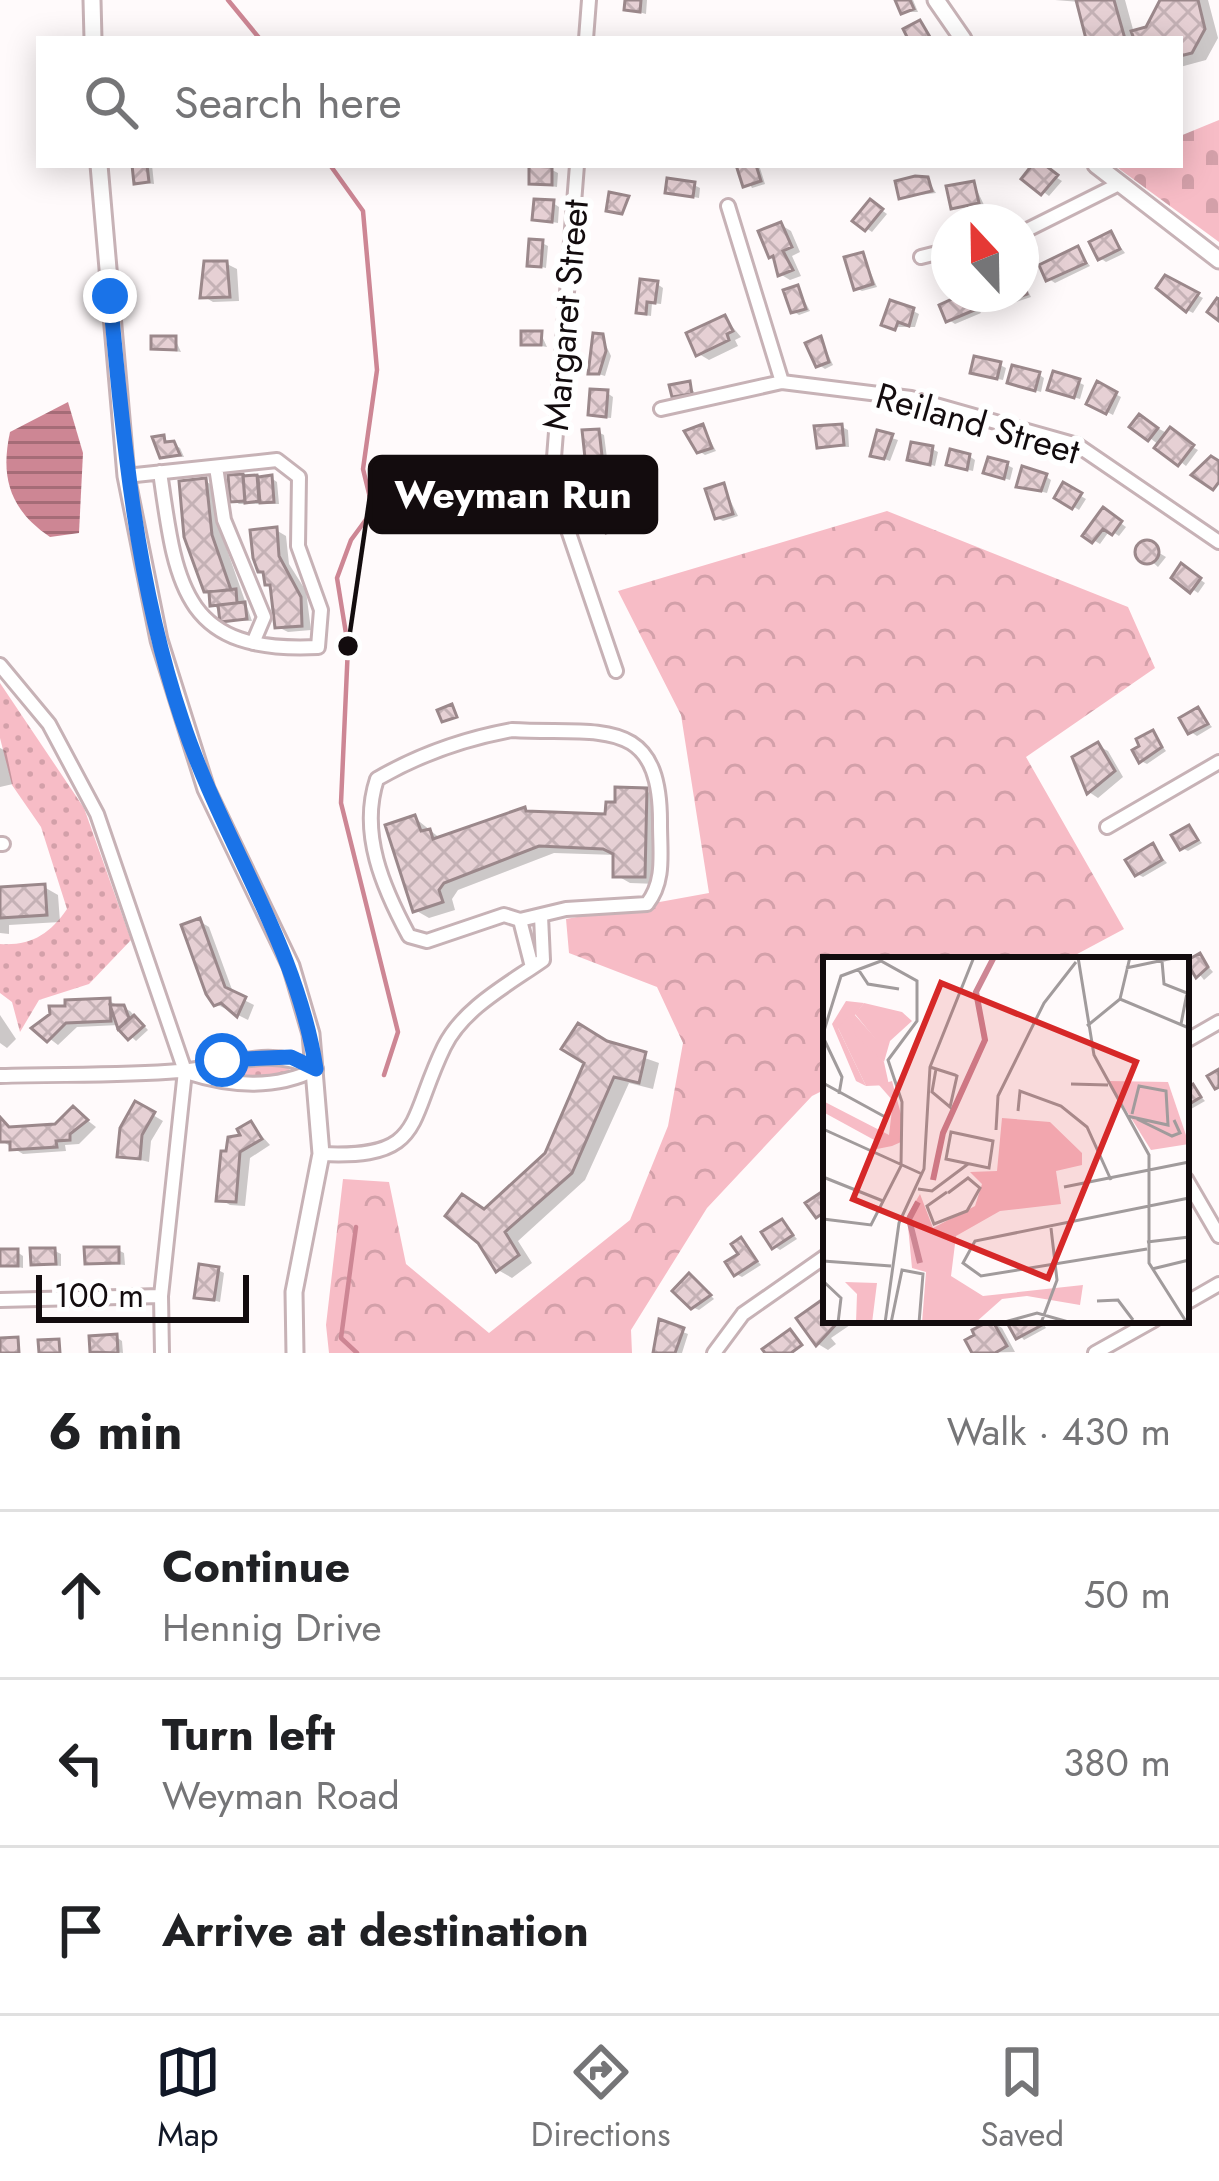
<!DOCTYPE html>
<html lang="en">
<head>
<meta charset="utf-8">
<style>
	body { margin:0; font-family:Jost,sans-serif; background:#f2f2f2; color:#202124 }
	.compass { position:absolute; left:931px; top:204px; width:108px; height:108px; border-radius:50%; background:#fff; box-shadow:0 6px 30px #0003; rotate:338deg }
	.scale { position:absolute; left:36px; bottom:30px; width:213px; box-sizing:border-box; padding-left:12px; border:6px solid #130c0e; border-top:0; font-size:33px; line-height:42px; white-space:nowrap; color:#130c0e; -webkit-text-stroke:9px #fff; paint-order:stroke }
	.stop { position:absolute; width:36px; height:36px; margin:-27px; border:9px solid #1a73e8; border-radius:50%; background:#fff }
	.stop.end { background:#1a73e8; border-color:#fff; box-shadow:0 3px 12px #0008 }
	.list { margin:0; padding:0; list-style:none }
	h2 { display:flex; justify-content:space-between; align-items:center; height:156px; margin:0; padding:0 48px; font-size:51px }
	h2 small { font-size:39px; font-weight:400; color:#757577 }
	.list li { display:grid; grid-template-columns:78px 1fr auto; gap:36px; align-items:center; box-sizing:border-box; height:168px; padding:0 48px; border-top:3px solid #e0e0e0 }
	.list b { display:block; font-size:45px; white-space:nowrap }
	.list p { margin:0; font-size:39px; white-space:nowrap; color:#757577 }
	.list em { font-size:39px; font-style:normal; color:#757577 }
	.icon { flex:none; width:66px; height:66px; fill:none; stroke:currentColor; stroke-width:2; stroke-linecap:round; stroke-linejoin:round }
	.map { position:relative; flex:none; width:1219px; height:1353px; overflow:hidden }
	.search { position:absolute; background:#fff; box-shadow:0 6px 30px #0003; left:36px; right:36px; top:36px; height:132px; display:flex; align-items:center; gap:30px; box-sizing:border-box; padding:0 42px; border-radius:0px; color:#757577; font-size:45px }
	.sheet { height:660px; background:#fff }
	nav { display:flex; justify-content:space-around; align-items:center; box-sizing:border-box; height:168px; border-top:3px solid #e0e0e0; background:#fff; font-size:33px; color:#757577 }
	nav a { display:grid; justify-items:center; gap:6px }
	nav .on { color:#111827 }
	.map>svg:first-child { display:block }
	.grass { fill:url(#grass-dots) }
	.forest { fill:url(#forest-crowns) }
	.cemetery { fill:url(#cemetery-stones) }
	.water { fill:url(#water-rules) }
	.shadow { fill:#0003 }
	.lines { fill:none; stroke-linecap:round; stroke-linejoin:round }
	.stream { stroke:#cd8694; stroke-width:4.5 }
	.building { fill:url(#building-cross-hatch); stroke:#9b888b; stroke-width:3 }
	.minor-casing { stroke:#c7b2b6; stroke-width:18 }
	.tertiary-casing { stroke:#c7b2b6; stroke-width:21 }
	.minor { stroke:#fff; stroke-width:12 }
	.tertiary { stroke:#fff; stroke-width:15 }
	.route { stroke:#1a73e8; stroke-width:15 }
	.labels { text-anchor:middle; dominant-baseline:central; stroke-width:12; stroke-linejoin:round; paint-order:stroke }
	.street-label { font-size:36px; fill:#130c0e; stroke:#fff }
	.inset-river { fill:none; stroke:#cd8694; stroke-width:6 }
	.inset-road { fill:none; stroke:#a19b9c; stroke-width:3 }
	.view { fill:#d62828; fill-opacity:0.15; stroke:#d62828; stroke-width:6 }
	.inset-edge { fill:none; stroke:#130c0e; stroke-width:6 }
	.leader { fill:none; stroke:#130c0e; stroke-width:4.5 }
	.callout-dot { fill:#130c0e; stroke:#fff; stroke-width:4.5 }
	.callout { fill:#130c0e; stroke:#130c0e; stroke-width:4.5 }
	.callout-label { font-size:39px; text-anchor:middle; font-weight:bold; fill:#fff }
</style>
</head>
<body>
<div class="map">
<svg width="1219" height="1353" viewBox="0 0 1219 1353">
	<defs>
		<pattern id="grass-dots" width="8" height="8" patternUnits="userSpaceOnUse" patternTransform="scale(3)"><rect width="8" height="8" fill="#f7bcc6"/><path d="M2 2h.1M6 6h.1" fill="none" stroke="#d3a0a9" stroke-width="1.8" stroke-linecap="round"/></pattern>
		<pattern id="forest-crowns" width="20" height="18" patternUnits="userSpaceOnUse" patternTransform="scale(3)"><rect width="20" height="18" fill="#f7bcc6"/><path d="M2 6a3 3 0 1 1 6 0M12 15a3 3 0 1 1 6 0" fill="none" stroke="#d3a0a9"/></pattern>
		<pattern id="cemetery-stones" width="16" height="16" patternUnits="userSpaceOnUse" patternTransform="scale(3)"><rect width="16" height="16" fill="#f7bcc6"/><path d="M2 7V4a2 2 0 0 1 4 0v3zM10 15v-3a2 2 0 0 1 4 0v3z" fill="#d3a0a9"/></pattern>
		<pattern id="water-rules" width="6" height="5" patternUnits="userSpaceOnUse" patternTransform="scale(3)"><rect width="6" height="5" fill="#cd8694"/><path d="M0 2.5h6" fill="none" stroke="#a56c77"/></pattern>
		<pattern id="building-cross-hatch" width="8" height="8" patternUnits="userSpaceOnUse" patternTransform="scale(3)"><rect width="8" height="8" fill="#e6d0d4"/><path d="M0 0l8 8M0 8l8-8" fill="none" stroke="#c4b1b5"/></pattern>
	</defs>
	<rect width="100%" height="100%" fill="#fffafb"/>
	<path class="grass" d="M0,683L84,808L131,940L89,984L39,1000L20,1032L12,1002L0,993V944C31,946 50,934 67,909L41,827L12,785L0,738Z
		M284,1065L290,1070L285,1076L225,1078L220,1072L224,1066Z"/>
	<path class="forest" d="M887,511L1128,607L1155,668L1026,757L1124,929L1066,960H826V1089L812,1096L707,1208L631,1330L632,1353H329L326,1325L343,1179L389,1182L406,1264L489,1333L630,1220L668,1126L683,1043L657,987L569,953L566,919L709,893L681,715L618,591Z"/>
	<path class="cemetery" d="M1219,120V242L1114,165H1180V136Z"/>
	<path class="water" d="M68,402L83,453L79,533L50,537C10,510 0,478 10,432Z"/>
	<path class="shadow" d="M630,0H647L646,14L628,9Z
		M898,0H913L918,12H903Z
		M1055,0H1125L1134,33L1148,30L1163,0H1208L1218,38L1206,60L1180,67V39H1089L1080,2Z
		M135,165H152L154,184L137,182Z
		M759,165L765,184L752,188L740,166Z
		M1036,165L1062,181L1049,196L1025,178Z
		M552,170L558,173L557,187L532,183Z
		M928,180L936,193L902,197Z
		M974,184L984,205L953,207Z
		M694,185L700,188L699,198L668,192Z
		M553,203L559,207L558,223L535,219Z
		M876,206L887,214L872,232L866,228Z
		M781,225L791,231L800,252L792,256L801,276L790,280L780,274L762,233Z
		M1111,234L1125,253L1106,262L1100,258Z
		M542,243L548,246L546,268L530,264Z
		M1078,250L1090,266L1055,283L1049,279Z
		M863,255L877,287L862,291L856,288Z
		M227,264L237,269L239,301L213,302L203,296Z
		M1021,277L1031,297L1004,306L998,303L995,294H1021Z
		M1166,279L1203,298L1193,313L1187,310Z
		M657,284L663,288L661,304L652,303L651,316L645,315L640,311Z
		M798,289L810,311L799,315L793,311Z
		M969,295L981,313L955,324L949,320Z
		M913,311L919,314L915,327H891Z
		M725,318L741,337L735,340L738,346L709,360L699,354Z
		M541,334L547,347L524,343Z
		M602,337L611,356L605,376L592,372Z
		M175,339L181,352L154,348Z
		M821,339L833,365L825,369L819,365Z
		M1000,365L1006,368L1003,380L979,375Z
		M1038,374L1044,378L1041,392L1017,385Z
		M1078,382L1084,385L1080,399L1057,392Z
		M689,385L697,396L674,395Z
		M1098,385L1121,397L1113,415L1090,403Z
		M607,393L613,397L611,418L597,417L591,414Z
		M1139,418L1198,450L1186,466L1150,438Z
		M703,427L716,451L705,455L699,451Z
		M842,427L848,430L849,447L819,446Z
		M598,432L604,435L607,458L594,459L588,456Z
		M879,434L898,440L890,461L874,455Z
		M173,444L180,448L184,457L162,456Z
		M932,449L938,452L935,466L911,459Z
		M969,456L975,460L973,471L955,467Z
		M1007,465L1013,468L1010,480L993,475Z
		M1045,476L1051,480L1047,493L1019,486Z
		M231,478H271L277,482L279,504H239L233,500Z
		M205,481L219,489L225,544L252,621L223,620L207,590Z
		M723,486L738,516L723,521L717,518Z
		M1064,486L1086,499L1079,510L1058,497Z
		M1104,511L1126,527L1119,536L1110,530L1100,544L1087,536Z
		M276,530L286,536L289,564L306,591L311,630L288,632L278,627Z
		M1141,542L1166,557L1158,567L1137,548Z
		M1182,567L1205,583L1198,593L1175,577Z
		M1198,711L1212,727L1197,736L1191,732Z
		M1153,734L1166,751L1147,764L1141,761Z
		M1098,746L1108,751L1123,777L1098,798L1089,792Z
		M0,748L6,751L13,784L0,787Z
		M646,791L660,799L658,884L630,883L616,875V855L554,853L458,890L452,899L455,910L429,918L415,910V818L441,839L524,810L608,817Z
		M1189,828L1202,843L1188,851L1182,848Z
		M1153,847L1167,863L1143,877L1137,874Z
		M44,887L58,895L60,922L9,925V934L0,933V890Z
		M199,921L209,927L234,995L254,1005L248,1020L216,1004Z
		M1200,957L1213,972L1204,980L1190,962Z
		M109,1001L130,1011L148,1030L136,1041L119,1025L77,1027L58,1045L36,1028Z
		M0,1015L16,1039L7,1048L0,1043Z
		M608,1045L659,1063L653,1089L629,1083L585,1180L518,1241L532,1263L512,1278L498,1270L486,1212L547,1154Z
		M1193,1088L1205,1101L1191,1109L1186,1092Z
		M136,1105L163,1121L151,1141L149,1162L120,1155Z
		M73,1109L96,1127L79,1144L65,1145L66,1151L23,1154L0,1140V1116L13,1130L57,1127Z
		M251,1124L270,1145L250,1158L245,1206L230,1205L220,1199Z
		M782,1222L797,1239L780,1250L774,1246Z
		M741,1241L761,1265L742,1277L736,1274Z
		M118,1250L124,1253L125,1265L88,1262Z
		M55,1251L61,1254V1266L34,1263Z
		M17,1252L23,1256V1268L3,1264Z
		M218,1270L224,1273L220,1302L197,1296Z
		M695,1280L714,1299L699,1310L692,1307Z
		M826,1300V1320L853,1323L831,1338L836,1344L828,1350L818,1344Z
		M1041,1320L1046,1328L1024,1340L1010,1323Z
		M992,1322L1002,1328L1015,1352L975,1353Z
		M660,1323L688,1334L682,1353H658Z
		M116,1337L122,1341L123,1353L93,1350Z"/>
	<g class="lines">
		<path class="stream" d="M228,0L260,39
			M330,165L363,211L377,370L363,469L373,510L351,540L337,578L348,646L341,803L398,1032L384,1075
			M356,1227L341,1338L357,1353"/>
	</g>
	<path class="building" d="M625,0H641L640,12L624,10Z
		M895,0H910L914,9L901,14Z
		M1076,0H1114L1125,39H1086Z
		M1160,0H1198L1205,29L1192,53L1180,56V39H1134L1131,31L1146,27Z
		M920,20L930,37L908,39L903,29Z
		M132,165H147L149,182L134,184Z
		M736,165H756L761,181L743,187Z
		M1032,165H1045L1058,175L1041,195L1021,179Z
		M529,166L552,167V185L529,184Z
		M915,176L928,177L932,191L899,199L895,181Z
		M667,178L695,182L693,197L665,193Z
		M974,181L979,203L951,209L946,186Z
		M609,192L629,196L622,214L606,211Z
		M534,199L554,200L552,222L532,220Z
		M870,199L883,209L865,231L852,221Z
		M781,222L792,247L783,251L793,270L778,276L773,256L769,258L758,231Z
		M1111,231L1120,249L1098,260L1089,242Z
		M529,239L543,240L541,267L527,266Z
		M1078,246L1086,263L1046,281L1039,265Z
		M863,252L873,284L854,290L844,257Z
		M204,261H227L230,297L200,298Z
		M1165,275L1199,293L1186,312L1156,288Z
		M1021,278L1027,294L996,305L992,294H1021Z
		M640,279L658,281L655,303L647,302L646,314L636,313Z
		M798,285L806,309L791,313L783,290Z
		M963,294H970L977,309L946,322L939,305Z
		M1217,298L1219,299V321L1207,312Z
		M890,300L914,308L909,326L898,322L895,330L881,325Z
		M725,315L733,331L727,334L729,340L696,356L686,333Z
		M521,331H542L541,345H521Z
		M593,333L603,334L606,351L599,374H588Z
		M151,336H176V350L151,349Z
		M821,336L829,362L816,367L805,343Z
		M974,356L1001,362L997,379L970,373Z
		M1012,365L1040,372L1035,391L1007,383Z
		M1053,371L1080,379L1074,398L1047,390Z
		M690,381L692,394L672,397L669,385Z
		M1097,381L1117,392L1106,414L1086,404Z
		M590,389L608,390L606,417L588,415Z
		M1139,414L1158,428L1148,441L1129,427Z
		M703,424L712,448L697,453L684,431Z
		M842,424L844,445L817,448L814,426Z
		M1170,427L1194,445L1178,466L1154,448Z
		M599,429L602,456L585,458L582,430Z
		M877,430L893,434L884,459L870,456Z
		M164,435L165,442L174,441L180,455L160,458L152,437Z
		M911,442L933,446L930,465L907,460Z
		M950,449L970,454L967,470L946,465Z
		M1211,456L1219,461V482L1213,490L1191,475Z
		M988,457L1008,462L1004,479L983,473Z
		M1022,466L1047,474L1041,491L1016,487Z
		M243,474L245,501L230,502L228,475Z
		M257,475L259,501L245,503L243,476Z
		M272,475L274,502L260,503L258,477Z
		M206,478L212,535L231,590L204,592L184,537L179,481Z
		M1063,482L1082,493L1072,509L1054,498Z
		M724,483L733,514L715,519L705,489Z
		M613,506L624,528L606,533L599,511Z
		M1103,507L1122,521L1112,535L1103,529L1092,543L1082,536Z
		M277,527L279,556L301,597L302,626L275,628L270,585H265L263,572H258L253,558L250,530Z
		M1135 552a12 12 0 1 1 24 0a12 12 0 1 1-24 0Z
		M1181,563L1201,578L1190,593L1171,578Z
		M236,589L237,603L210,606L209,592Z
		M245,602L247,619L220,622L218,605Z
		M452,704L457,717L442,722L437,710Z
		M1198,707L1208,724L1188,734L1179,718Z
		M1153,730L1162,747L1139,763L1132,750L1139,746L1136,739Z
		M1098,742L1115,771L1087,794L1072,757Z
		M615,787L647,788L645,877H613V854L603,849L539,846L444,883L439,890L443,902L413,912L385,825L415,815L421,831L430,829L433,839L525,807L526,811L605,814L606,802H615Z
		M1189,825L1198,840L1180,850L1171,835Z
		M1153,843L1162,860L1135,876L1125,860Z
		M45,884L47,915L0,918V887Z
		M200,918L225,987L246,997L237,1017L221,1003L214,1006L206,994L181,925Z
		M1200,953L1208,967L1196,978L1186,961Z
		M110,998L111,1021L66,1023L47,1042L31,1028L50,1014L49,1006H65V1000Z
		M110,1005H124L129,1018L118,1029Z
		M134,1015L144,1026L128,1040L118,1029Z
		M578,1023L607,1041L646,1052L639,1083L614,1077L572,1173L505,1232L519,1255L496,1272L478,1243L445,1216L462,1194L484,1209L545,1153L584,1063L561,1049Z
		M1219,1069V1087L1215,1089L1207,1076Z
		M1193,1084L1201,1097L1186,1106V1088Z
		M135,1101L155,1112L142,1135L140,1159L117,1157L120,1128Z
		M73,1106L88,1120L70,1134V1140L56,1141L57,1147L10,1150V1142H0V1117L9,1127L55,1124Z
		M251,1121L262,1139L240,1152L236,1202L216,1201L221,1151H226L228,1137L240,1135L237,1129Z
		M826,1189V1211L816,1218L805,1203Z
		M782,1219L793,1235L772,1249L761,1232Z
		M741,1237L757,1261L734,1276L725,1262L738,1254L731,1244Z
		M84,1247H119V1263L85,1264Z
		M30,1248H55L56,1264L31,1265Z
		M0,1249H18V1266H0Z
		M199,1264L219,1267L214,1300L194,1298Z
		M689,1273L711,1295L691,1309L672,1291Z
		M826,1297V1320H840L816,1346L796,1318Z
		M659,1319L684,1328L675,1353H653Z
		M992,1320L1007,1346L995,1353H972L965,1340L974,1335L972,1330Z
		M1039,1320L1042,1325L1016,1339L1006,1321Z
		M790,1329L802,1345L791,1353H765L762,1349Z
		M117,1334L118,1353L90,1352L89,1336Z
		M18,1337L19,1353H0V1338Z
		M59,1339L60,1353H39L38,1340Z"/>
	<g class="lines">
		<defs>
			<path id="minor" d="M586,39L589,0
				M577,165L552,483L616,671
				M728,206L782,382
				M1021,233L1119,184
				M921,257L949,250
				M661,409L782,382L911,398L1077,445L1219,542
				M216,467L224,520L264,617L253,643
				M126,476L277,460L299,477L298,546L321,610L318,647C182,654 176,585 160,472
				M0,665L49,724L97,814L185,1071L161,1296L162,1353
				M512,730C599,735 661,713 660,824C660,854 665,881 647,904L566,909L520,920L504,915L427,941L409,936C383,888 359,833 377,779C420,754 463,739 512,730Z
				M1107,827L1219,762
				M0,844H3
				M520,920L532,967
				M1186,1041L1219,1022
				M186,1072C229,1086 275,1090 316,1069
				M0,1076C59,1074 120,1076 179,1071C229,1068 265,1044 316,1069
				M321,1154C425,1159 407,1123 444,1047C463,1008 509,984 543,960L541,916
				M1186,1179L1219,1236
				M0,1300L161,1296
				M1186,1303L1219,1284
				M714,1353L743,1314L826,1256
				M1095,1353L1154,1320"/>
			<path id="tertiary" d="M92,0L93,39
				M936,0L963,39
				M99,165L126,476L159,640L206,789L291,966L311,1034L321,1154L294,1292L295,1353
				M1096,165L1219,260"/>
		</defs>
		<use href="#minor" class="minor-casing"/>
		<use href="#tertiary" class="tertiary-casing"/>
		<use href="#minor" class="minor"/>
		<use href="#tertiary" class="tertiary"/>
	</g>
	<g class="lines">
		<path class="route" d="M110,296C123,439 136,583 182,720C221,839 297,944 316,1069L291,1057L222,1060"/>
	</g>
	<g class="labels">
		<g class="street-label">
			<text transform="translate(565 315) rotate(-85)">Margaret Street</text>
			<text transform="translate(978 423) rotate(16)">Reiland Street</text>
		</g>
	</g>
	<g transform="translate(823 957)">
		<rect width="366" height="366" fill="#fffafb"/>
		<path d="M23,44L41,46L32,58L54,83L67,84L61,105L15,71L43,129L33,124L9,67ZM69,124L79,161L78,185L69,189L54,192L53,184L0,155V144L66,178L70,144L56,128Z" fill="#f7bcc6"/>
		<path d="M41,46L79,55L89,64L67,84H54L32,57ZM26,58L33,79L61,105L66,128L43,129L15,71ZM179,161L227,165L259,196V208L233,214L238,247L177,254L133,279L128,319L160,339L260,328L257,348L204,339L179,342L152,366H99L103,315L89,311L84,259L97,237L110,271L152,249L159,227L147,215L174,214ZM22,325L54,326L49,366H33L34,337Z" fill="#f7bcc6"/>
		<path d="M285,124L345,125L366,187L328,193Z" fill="#f7bcc6"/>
		<path class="inset-river" d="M110,223L120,176L162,83L153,35L171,0M95,245L86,262L97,306"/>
		<path class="inset-road" d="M255,0L271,98L326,198V306L364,366M339,4L341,27L364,36L358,67M303,11L355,0M35,12L45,27L76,32M297,42L307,0M264,69L297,42L366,71M0,77L18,19L58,4L94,24V64L65,103L79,145L78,209L48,268L0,262M0,80L19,120L16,137M107,110L132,118L134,119L127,150L109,135L113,112M0,126L64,161M248,127L285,128M195,154L197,134L238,149L264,170L288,223M304,159L345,168L343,134L316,129L309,157M314,162L349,179L357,176L351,163M0,172L99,217M173,173L175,139L221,46L253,5M128,175L170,184L166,211L123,202ZM0,220L60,244M241,230L366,205M95,232L109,234L145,207M124,235L104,249L111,267L144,254L157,231L145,221L125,236M324,285L366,280M324,292L158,319L140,306L152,284L366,241M0,304L68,309M329,312L366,303M0,324L18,341L15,366M274,344L295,343L310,363M62,366L76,266L101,212L107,110L151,0M68,366L79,313L100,317L96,366M178,366L214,356L249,366M218,366L234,323L228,271"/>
		<path class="view" d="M118,26L313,105L225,321L30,242Z"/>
		<rect width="366" height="366" class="inset-edge"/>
	</g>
	<path class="leader" d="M348 646L370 495"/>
	<circle class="callout-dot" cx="348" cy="646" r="12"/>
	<rect class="callout" x="370" y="457" width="286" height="75" rx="12"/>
	<g class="callout-label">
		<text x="513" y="508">Weyman Run</text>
	</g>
</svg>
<svg class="compass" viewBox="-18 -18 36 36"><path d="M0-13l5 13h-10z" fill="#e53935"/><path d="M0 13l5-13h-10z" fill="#757577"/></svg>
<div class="scale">100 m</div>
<div class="stop" style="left:222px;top:1060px"></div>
<div class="stop end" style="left:110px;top:296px"></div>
<div class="search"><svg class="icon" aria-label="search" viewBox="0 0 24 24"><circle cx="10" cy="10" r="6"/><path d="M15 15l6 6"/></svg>Search here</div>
</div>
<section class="sheet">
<h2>6 min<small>Walk · 430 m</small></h2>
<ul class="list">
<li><svg class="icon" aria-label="ahead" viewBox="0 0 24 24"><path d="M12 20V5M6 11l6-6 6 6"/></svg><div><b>Continue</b><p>Hennig Drive</p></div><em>50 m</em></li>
<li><svg class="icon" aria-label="left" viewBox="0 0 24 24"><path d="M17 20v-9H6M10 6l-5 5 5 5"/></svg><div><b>Turn left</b><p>Weyman Road</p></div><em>380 m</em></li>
<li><svg class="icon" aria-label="arrive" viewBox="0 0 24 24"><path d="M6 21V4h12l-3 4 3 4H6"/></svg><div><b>Arrive at destination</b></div></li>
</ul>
</section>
<nav>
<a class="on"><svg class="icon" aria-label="map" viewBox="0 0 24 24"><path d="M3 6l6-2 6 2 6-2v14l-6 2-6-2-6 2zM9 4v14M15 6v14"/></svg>Map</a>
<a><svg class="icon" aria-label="directions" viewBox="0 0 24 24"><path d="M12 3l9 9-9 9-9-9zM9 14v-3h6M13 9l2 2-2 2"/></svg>Directions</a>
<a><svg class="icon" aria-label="saved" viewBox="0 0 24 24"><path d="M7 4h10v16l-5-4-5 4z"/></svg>Saved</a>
</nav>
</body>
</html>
